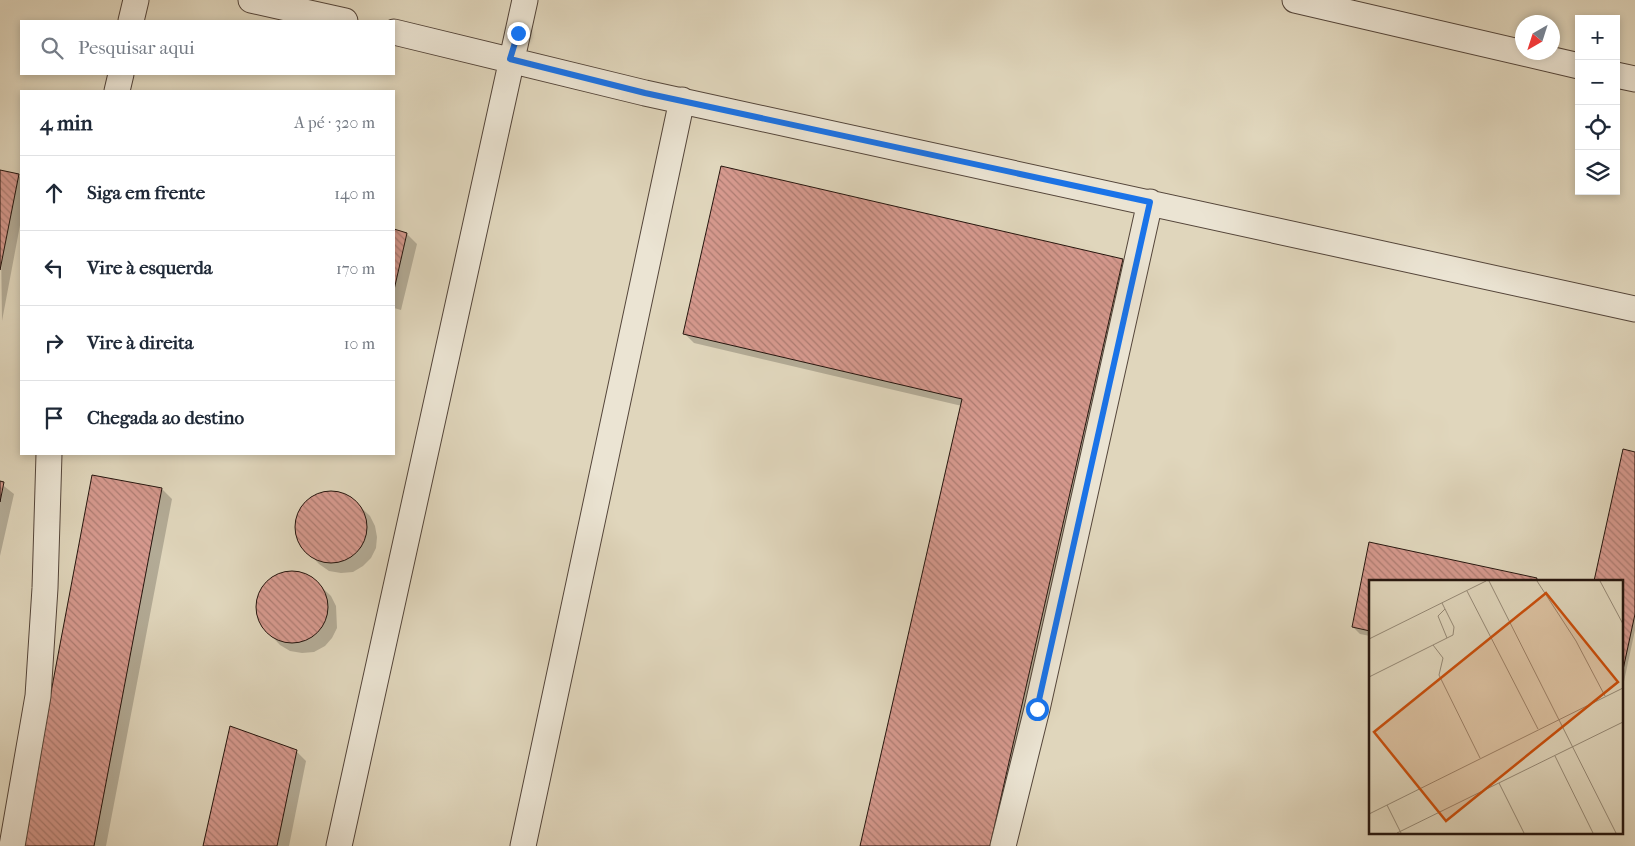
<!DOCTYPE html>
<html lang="pt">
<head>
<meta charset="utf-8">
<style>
	body { margin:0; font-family:"IM FELL French Canon",serif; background:#f6f6f7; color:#1f2937 }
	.controls { position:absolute; right:15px; top:15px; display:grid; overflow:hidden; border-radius:0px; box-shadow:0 2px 8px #0003 }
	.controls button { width:45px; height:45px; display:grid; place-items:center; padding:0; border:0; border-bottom:1px solid #e0e1e3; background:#fff; color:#1f2937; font:25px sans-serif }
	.compass { position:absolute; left:1515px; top:15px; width:45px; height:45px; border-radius:50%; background:#fff; box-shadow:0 2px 8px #0003; rotate:219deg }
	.stop { position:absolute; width:15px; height:15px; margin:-11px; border:4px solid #1a73e8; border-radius:50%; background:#fff }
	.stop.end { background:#1a73e8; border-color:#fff; box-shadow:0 1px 5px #0008 }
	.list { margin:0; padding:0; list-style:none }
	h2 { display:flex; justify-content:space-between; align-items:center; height:65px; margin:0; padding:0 20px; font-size:21px }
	h2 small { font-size:16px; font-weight:400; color:#747a83 }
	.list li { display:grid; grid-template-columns:32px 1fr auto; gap:15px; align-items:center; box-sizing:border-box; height:75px; padding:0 20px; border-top:1px solid #e0e1e3 }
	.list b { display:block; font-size:19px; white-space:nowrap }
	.list em { font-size:16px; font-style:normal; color:#747a83 }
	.icon { flex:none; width:28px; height:28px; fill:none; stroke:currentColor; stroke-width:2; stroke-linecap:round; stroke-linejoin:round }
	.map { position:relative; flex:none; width:1635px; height:846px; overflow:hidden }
	.search { position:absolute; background:#fff; box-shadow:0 2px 8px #0003; left:20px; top:20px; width:375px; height:55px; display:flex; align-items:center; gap:12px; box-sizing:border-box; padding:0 18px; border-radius:0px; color:#747a83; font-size:19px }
	.panel { position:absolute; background:#fff; box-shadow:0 2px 8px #0003; left:20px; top:90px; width:375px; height:365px; border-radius:0px }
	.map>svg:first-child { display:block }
	.shadow { fill:#0003 }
	.building { fill:url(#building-back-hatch); stroke:#25150e }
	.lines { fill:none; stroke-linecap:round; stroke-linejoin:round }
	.minor-casing { stroke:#54453a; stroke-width:27 }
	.minor { stroke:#ebe4d3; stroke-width:25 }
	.route { stroke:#1a73e8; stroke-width:6 }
	.inset-road { fill:none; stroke:#958976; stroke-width:1 }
	.view { fill:#cb4f0c; fill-opacity:0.15; stroke:#cb4f0c; stroke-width:2.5 }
	.inset-edge { fill:none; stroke:#25150e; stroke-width:2.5 }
</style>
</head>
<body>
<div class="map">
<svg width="1635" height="846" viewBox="0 0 1635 846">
	<defs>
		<pattern id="building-back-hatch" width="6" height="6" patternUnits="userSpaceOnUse" patternTransform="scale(1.25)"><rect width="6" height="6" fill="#d6998e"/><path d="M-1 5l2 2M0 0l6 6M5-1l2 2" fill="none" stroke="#ad7c72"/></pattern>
	</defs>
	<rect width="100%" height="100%" fill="#e0d6bc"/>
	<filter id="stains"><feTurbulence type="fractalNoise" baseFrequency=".004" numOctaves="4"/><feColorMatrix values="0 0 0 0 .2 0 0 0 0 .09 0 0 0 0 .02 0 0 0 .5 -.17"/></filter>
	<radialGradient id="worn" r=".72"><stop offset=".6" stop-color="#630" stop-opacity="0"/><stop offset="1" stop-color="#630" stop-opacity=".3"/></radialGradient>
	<path class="shadow" d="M0,171L18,175L21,178V220L2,321Z
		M394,231L407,234L417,244L401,310L394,308Z
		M1122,260L1132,270L1002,846H862L962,406L694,343L684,333Z
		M1635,453V630L1623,686L1621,581Z
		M93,476L162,489L172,499L106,846H23Z
		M0,483L14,494L0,556Z
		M330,492L351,498L370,516L375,526L377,537L376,548L371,558L363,566L353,572L341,573L329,571L319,564L300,544L296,533V521L300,510L308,501L318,494Z
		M1370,544L1536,579L1538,581H1370V636L1360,634L1353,627Z
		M291,572L312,578L331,596L336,606L337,628L332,638L325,646L314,652L302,653L290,651L280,645L261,625L258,613L257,601L261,590L269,581L279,574Z
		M296,751L306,761L289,846H205Z"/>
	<path class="building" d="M721,166L1123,259L990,846H860L962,399L683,334Z
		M0,170L19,174L0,270Z
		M394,229L407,233L394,290Z
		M1623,449L1635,452V614L1621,679V581H1594Z
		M92,475L162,488L94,846H22Z
		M0,481L4,482L0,502Z
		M295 527a36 36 0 1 1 72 0a36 36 0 1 1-72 0Z
		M1369,542L1537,578L1536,581H1370V631L1352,627Z
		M256 607a36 36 0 1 1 72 0a36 36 0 1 1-72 0Z
		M230,726L297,750L277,846H203Z"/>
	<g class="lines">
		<defs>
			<path id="minor" d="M251,0L345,21
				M1295,0L1579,66
				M131,21L136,0
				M394,32L645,93L1635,309
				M1616,75L1635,79
				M117,91L121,74
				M12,846L38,696L45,588L49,454
				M339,846L525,0
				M523,846L682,100
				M1003,846L1037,709L1150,202"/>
		</defs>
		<use href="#minor" class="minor-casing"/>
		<use href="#minor" class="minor"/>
	</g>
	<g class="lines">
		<path class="route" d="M518,33L510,59L645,93L1150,202L1037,709"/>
	</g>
	<g transform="translate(1369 580)">
		<rect width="254" height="254" fill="#e0d6bc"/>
		<path class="inset-road" d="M120,1L247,253M168,1L207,61L236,116M231,1L254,44M98,11L169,149M76,29L69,36L78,58M0,59L117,1M64,65L74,78L70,95L111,178M0,97L84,55L85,47L73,23M186,176L224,253M130,203L155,253M18,225L32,253M0,234L254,108M28,253L254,142"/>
		<path class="view" d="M177,13L249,102L77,241L5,152Z"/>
		<rect width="254" height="254" class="inset-edge"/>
	</g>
	<rect width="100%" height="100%" filter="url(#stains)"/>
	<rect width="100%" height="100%" fill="url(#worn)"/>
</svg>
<div class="controls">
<button>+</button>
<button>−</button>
<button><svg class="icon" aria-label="locate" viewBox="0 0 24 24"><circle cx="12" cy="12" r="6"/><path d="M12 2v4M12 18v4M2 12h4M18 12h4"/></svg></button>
<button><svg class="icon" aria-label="layers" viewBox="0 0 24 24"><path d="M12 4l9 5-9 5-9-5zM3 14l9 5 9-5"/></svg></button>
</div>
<svg class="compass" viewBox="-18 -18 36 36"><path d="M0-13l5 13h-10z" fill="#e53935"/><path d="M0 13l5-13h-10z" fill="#747a83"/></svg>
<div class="stop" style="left:1037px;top:709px"></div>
<div class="stop end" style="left:518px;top:33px"></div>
<div class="search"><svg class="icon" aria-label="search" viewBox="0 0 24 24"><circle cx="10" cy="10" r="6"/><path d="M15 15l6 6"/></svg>Pesquisar aqui</div>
<section class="panel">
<h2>4 min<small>A pé · 320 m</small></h2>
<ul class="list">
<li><svg class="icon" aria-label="ahead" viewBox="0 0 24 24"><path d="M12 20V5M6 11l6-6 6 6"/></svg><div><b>Siga em frente</b></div><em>140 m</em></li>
<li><svg class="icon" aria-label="left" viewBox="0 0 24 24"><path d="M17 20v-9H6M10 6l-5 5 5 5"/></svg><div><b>Vire à esquerda</b></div><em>170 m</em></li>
<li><svg class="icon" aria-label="right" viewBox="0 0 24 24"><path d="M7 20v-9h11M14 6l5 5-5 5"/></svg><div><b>Vire à direita</b></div><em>10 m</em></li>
<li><svg class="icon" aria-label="arrive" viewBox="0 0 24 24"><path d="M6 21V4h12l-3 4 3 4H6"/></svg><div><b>Chegada ao destino</b></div></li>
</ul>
</section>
</div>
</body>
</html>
